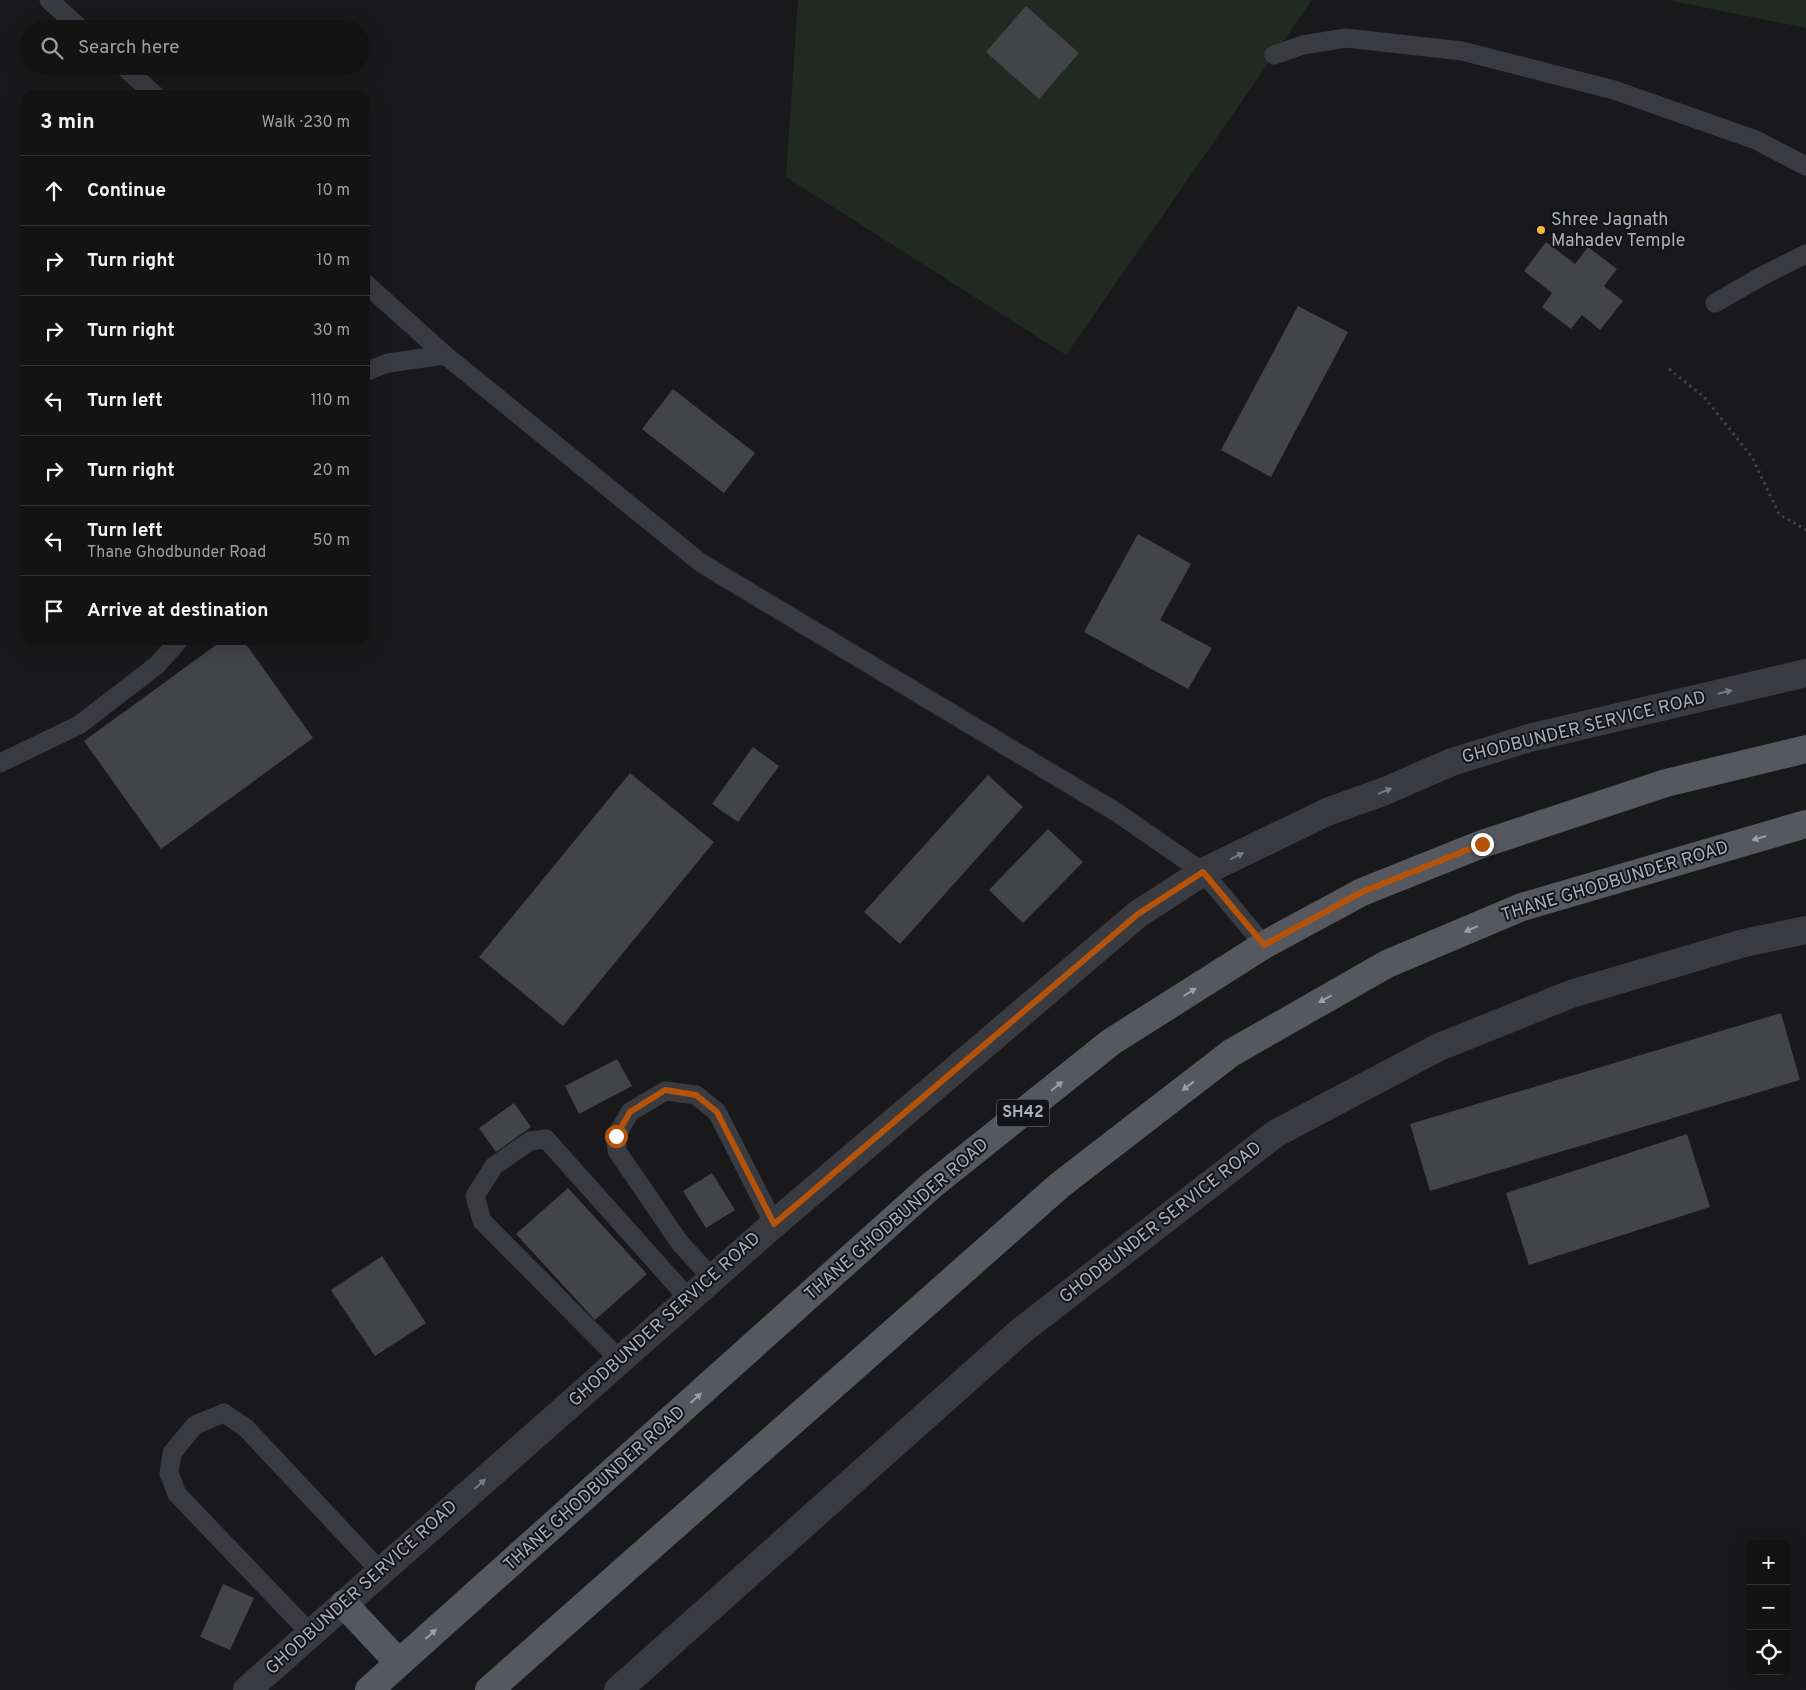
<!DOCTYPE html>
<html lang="en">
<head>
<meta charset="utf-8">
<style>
	body { margin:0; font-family:Overpass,sans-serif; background:#202022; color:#f1f3f6 }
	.controls { position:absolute; right:15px; bottom:15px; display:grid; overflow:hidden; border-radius:10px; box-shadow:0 5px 20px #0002 }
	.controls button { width:45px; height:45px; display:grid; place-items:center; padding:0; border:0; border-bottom:1px solid #323234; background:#131314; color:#f1f3f6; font:25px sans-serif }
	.stop { position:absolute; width:15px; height:15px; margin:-11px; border:4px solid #b45309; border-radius:50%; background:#fff }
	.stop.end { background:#b45309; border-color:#fff; box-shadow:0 1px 5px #0008 }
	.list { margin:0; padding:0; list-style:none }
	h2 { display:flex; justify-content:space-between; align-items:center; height:65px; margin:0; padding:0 20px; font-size:21px }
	h2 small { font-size:16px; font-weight:400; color:#9d9ea0 }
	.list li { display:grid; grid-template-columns:32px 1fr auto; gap:15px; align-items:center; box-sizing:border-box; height:70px; padding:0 20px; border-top:1px solid #323234 }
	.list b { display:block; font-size:19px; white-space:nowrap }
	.list p { margin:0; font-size:16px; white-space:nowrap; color:#9d9ea0 }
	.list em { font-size:16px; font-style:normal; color:#9d9ea0 }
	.icon { flex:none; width:28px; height:28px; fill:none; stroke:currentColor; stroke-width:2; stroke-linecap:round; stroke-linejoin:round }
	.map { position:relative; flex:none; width:1806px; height:1690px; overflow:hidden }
	.search { position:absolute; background:#131314; box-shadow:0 5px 20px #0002; left:20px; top:20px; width:350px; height:55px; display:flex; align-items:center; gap:12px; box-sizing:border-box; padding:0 18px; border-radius:28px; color:#9d9ea0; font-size:19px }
	.panel { position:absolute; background:#131314; box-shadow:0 5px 20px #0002; left:20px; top:90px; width:350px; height:555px; border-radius:15px }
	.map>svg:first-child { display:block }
	.green { fill:#212a22 }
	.building { fill:#434448 }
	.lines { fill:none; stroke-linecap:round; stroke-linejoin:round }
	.path { stroke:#404248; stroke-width:3; stroke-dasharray:2.5 4; stroke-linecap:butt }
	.service { stroke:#3a3b41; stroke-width:19 }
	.tertiary { stroke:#3a3b41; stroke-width:28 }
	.primary { stroke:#565860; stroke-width:28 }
	.oneway { fill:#787b84 }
	.oneway2 { fill:#9a9ea9 }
	.route { stroke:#b45309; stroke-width:6 }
	.poi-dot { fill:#f8b835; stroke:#141417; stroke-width:2 }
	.labels { text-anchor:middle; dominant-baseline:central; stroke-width:4; stroke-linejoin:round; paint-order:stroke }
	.shield { fill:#141417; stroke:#7e818a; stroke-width:1 }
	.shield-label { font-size:16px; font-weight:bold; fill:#abb0bb }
	.poi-label { font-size:18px; fill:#abb0bb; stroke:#141417; text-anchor:start }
	.street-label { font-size:18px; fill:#abb0bb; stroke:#141417 }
</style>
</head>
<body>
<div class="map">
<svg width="1806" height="1690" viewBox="0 0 1806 1690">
	<rect width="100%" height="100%" fill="#19191b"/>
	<path class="green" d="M798,0H1312L1066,355L786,177Z
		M1668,0H1806V28Z"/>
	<path class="building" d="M1026,6L1079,53L1039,99L986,52Z
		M1546,242L1575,264L1588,247L1617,269L1604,286L1623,301L1600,330L1582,315L1571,329L1542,307L1552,293L1524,271Z
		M1298,306L1348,332L1271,477L1221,450Z
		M673,389L755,453L724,493L642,429Z
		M1138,534L1191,564L1160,620L1212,648L1188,689L1084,632Z
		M223,640H243L313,738L161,849L84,741Z
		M753,747L779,766L738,822L712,804Z
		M630,773L714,842L563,1026L479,957Z
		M988,775L1023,807L900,944L864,912Z
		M1048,829L1083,862L1023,923L989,890Z
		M1781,1013L1800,1080L1430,1191L1410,1124Z
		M617,1059L632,1086L579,1114L565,1086Z
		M514,1103L531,1127L496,1152L479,1128Z
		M1687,1134L1710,1207L1529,1265L1506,1193Z
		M712,1173L735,1210L706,1228L683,1191Z
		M568,1188L647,1274L595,1320L516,1234Z
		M382,1256L426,1323L375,1356L331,1290Z
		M223,1584L254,1598L230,1650L200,1637Z"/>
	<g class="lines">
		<path class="path" d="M1669,369L1704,397L1752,457L1779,514L1806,530"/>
		<path class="service" d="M49,0L81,29
			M1274,55L1303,45L1346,38L1462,51L1614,90L1756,140L1806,166
			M123,66L155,95
			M365,283L445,355
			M1715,303L1762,276L1806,254
			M365,372L388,363L445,355L701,563L1116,812L1203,872L1264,945
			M0,763L79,725L157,665L179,640
			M712,1278L680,1243L617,1151L616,1136L630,1112L665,1091L696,1095L717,1112L774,1224
			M620,1360L482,1221L475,1196L494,1166L530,1141L546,1139L689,1299
			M311,1634L177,1494L169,1473L172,1453L195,1425L224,1413L246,1428L381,1572"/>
		<path class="tertiary" d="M247,1690L774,1224L1138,914L1203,872L1327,812L1385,791L1452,762L1529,738L1806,673
			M618,1690L1021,1331L1275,1134L1439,1047L1571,994L1744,943L1806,930"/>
		<path class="primary" d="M344,1604L399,1663
			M369,1690L932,1185L1111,1042L1264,945L1362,892L1482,844L1666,783L1806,749
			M489,1690L1060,1185L1231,1053L1387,964L1522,907L1806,824"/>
	</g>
	<defs><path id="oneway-solid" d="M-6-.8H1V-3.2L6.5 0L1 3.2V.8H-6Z" transform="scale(1.25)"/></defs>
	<g class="oneway">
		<use href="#oneway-solid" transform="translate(1725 692) rotate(-13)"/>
		<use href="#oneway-solid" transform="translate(1385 791) rotate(-22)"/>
		<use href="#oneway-solid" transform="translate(1237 856) rotate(-26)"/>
		<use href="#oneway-solid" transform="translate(480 1484) rotate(-42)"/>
	</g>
	<g class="oneway2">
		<use href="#oneway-solid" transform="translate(1759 838) rotate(164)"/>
		<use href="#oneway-solid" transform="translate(1471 929) rotate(157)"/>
		<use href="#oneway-solid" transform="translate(1190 992) rotate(-32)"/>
		<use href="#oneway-solid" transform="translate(1325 999) rotate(151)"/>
		<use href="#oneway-solid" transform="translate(1057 1086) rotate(-39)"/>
		<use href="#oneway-solid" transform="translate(1188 1086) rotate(142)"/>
		<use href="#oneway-solid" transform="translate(696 1398) rotate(-42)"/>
		<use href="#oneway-solid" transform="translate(431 1634) rotate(-42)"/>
	</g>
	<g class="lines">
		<path class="route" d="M616,1136L630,1112L665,1090L696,1095L717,1112L774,1224L1138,914L1203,872L1264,945L1362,892L1482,844"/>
	</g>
	<circle class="poi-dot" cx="1541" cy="230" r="5"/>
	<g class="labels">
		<rect class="shield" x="997" y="1099.5" width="52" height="27" rx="4"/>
		<g class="shield-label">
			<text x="1023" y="1113">SH42</text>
		</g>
		<g class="poi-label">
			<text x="1551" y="220">Shree Jagnath<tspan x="1551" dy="21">Mahadev Temple</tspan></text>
		</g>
		<g class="street-label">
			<text transform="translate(1584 728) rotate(-14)">GHODBUNDER SERVICE ROAD</text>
			<text transform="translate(1615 882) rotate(-17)">THANE GHODBUNDER ROAD</text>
			<text transform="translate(897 1220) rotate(-41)">THANE GHODBUNDER ROAD</text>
			<text transform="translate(1161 1223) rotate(-38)">GHODBUNDER SERVICE ROAD</text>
			<text transform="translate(665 1320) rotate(-42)">GHODBUNDER SERVICE ROAD</text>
			<text transform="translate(595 1489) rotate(-42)">THANE GHODBUNDER ROAD</text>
			<text transform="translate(362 1588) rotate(-42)">GHODBUNDER SERVICE ROAD</text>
		</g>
	</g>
</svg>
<div class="controls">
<button>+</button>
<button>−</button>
<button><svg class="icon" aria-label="locate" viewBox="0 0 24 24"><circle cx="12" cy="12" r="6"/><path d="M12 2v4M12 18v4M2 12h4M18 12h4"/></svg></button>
</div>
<div class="stop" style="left:616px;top:1136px"></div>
<div class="stop end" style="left:1482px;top:844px"></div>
<div class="search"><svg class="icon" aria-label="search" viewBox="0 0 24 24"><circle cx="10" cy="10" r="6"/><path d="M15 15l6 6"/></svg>Search here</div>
<section class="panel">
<h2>3 min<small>Walk · 230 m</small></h2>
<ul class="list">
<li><svg class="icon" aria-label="ahead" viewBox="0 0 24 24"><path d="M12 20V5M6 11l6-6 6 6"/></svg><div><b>Continue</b></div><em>10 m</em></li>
<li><svg class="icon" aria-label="right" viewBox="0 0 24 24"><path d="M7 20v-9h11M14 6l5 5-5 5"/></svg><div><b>Turn right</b></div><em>10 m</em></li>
<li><svg class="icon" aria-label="right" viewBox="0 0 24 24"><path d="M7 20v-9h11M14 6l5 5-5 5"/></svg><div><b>Turn right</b></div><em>30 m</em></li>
<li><svg class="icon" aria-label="left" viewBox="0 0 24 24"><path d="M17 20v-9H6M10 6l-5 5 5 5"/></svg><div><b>Turn left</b></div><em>110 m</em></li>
<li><svg class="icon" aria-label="right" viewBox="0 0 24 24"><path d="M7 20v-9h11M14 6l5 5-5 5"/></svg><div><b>Turn right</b></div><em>20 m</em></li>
<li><svg class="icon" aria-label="left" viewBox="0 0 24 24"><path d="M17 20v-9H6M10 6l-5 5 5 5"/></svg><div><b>Turn left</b><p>Thane Ghodbunder Road</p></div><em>50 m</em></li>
<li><svg class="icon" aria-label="arrive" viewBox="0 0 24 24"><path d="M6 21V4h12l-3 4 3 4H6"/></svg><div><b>Arrive at destination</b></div></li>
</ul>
</section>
</div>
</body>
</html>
